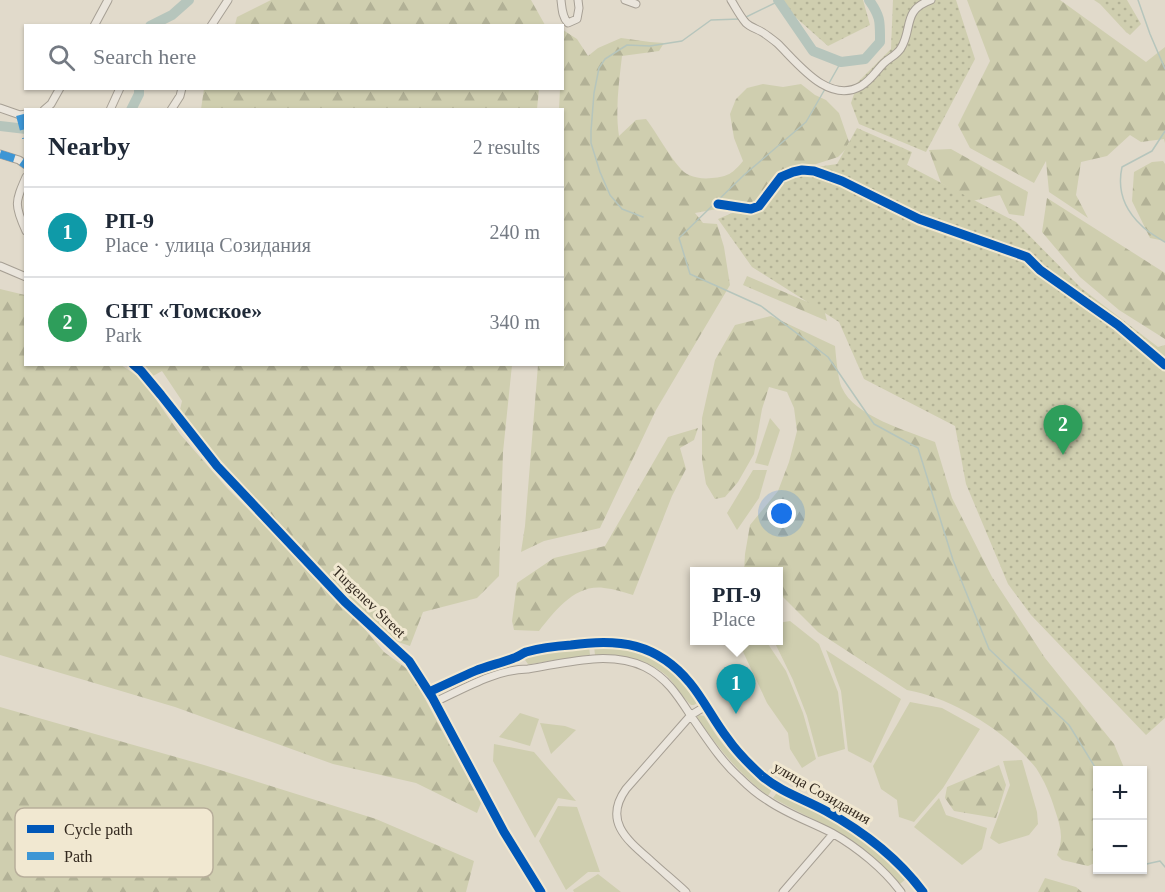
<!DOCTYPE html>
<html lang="en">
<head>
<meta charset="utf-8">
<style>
	body { margin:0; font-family:"Times New Roman",serif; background:#f2f2f3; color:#1f2937 }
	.controls { position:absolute; right:18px; bottom:18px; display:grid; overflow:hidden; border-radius:0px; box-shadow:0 2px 4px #0004 }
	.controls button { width:54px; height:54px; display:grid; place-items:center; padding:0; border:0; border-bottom:2px solid #e0e1e3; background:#fff; color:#1f2937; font:30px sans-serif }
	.you { position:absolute; left:782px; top:514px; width:21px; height:21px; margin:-15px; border:4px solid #fff; border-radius:50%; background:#1a73e8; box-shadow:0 0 0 9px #1a73e833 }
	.badge { display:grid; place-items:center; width:39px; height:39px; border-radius:50%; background:#2563eb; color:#fff; font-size:20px; font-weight:700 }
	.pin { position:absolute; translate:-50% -50px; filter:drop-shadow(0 2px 3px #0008) }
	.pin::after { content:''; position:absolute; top:32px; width:21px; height:18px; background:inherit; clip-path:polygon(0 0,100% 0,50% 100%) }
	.popup { position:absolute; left:690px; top:567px; width:93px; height:78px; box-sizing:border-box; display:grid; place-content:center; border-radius:0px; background:#fff; filter:drop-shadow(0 2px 4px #0005); font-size:20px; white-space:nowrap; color:#747a83 }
	.popup b { font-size:22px; color:#1f2937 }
	.popup::after { content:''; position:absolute; left:50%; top:100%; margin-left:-12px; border:12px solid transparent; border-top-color:#fff }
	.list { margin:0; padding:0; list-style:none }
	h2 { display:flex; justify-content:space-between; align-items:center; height:78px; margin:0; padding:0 24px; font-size:26px }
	h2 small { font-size:20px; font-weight:400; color:#747a83 }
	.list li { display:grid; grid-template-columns:39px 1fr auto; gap:18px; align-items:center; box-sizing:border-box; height:90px; padding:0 24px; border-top:2px solid #e0e1e3 }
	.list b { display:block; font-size:22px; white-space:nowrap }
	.list p { margin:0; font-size:20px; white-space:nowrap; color:#747a83 }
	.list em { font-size:20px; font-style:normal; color:#747a83 }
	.icon { flex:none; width:33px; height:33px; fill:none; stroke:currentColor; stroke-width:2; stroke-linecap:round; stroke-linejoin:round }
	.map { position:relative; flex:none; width:1165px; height:892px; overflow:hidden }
	.search { position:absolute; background:#fff; box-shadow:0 2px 4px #0004; left:24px; top:24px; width:540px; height:66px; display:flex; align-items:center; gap:15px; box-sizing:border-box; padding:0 21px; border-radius:0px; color:#747a83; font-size:22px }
	.panel { position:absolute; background:#fff; box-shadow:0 2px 4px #0004; left:24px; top:108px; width:540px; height:258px; border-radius:0px }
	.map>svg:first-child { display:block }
	.green { fill:#cfceaf }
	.forest { fill:url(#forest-firs) }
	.garden { fill:url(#garden-dots) }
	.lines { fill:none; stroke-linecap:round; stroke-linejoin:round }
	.stream { stroke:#b6c5bc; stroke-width:1.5 }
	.river { stroke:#b6c5bc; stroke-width:10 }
	.minor-casing { stroke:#a69f94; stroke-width:9 }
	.minor { stroke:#eae5dc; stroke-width:7 }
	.quiet { stroke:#3d96d5; stroke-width:8; stroke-dasharray:15 8; stroke-linecap:butt }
	.cycleway-casing { stroke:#f1e8d1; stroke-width:13 }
	.cycleway { stroke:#0057b8; stroke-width:9 }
	.labels { text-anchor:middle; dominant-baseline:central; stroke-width:6; stroke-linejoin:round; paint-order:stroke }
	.street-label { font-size:15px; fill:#32281e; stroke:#f1e8d1 }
	.key { fill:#f1e8d1; stroke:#b8ae9b; stroke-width:1.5 }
	.key-label { font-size:16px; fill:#32281e }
</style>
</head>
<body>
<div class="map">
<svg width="1165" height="892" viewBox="0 0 1165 892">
	<defs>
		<pattern id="forest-firs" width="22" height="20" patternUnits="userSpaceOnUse" patternTransform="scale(1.5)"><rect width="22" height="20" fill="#cfceaf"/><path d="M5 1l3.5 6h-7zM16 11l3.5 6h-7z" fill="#b2b196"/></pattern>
		<pattern id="garden-dots" width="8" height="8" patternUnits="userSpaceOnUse" patternTransform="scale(1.5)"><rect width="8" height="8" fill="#cfceaf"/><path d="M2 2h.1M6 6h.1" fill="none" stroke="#b2b196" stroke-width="1.8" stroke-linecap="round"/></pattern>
	</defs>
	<rect width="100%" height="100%" fill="#e1dacb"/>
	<path class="green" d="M770,418L780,430L768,466L755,463Z
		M753,470H767L759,498L737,530L727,513Z
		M790,621L819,644L838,692L845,749L818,757L807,716L793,680L774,641L778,640V623Z
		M738,641H766L786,671L803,713L816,759L802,768L790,749L788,733L767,703Z
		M589,646L590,655L531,664H528L525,660L526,657L528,656L558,650Z
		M594,646C631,646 655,652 681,680C687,686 695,694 697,703L694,705H691C682,697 676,685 667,676C648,659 620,654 595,655Z
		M826,650L901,699L871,763L848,751L841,691Z
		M910,702L942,708L980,729L943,788L914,822L899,817L897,800L881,789L873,766Z
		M520,713L539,719L530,746L499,737Z
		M698,715L704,716C710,725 716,736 723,744C735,759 757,777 773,788L768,796C738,773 718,748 697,717Z
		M540,723L565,726L576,730L551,754Z
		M494,744L534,752L576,801L558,798L535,838L493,761Z
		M1022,760L1037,812L1038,824L1029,835L999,844L990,838L1010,785L1003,761Z
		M778,791C799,803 820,812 841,824C866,838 887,858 907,878L900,884C880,864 859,844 835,831C815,819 793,810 773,798Z
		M939,798L946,815L987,828L982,849L962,865L914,827Z
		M558,806L577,807L600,872H588L566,890L539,841Z
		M598,874L621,892H574L573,890Z"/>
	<path class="forest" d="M271,0H531L545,25H235L237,17Z
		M967,0H1060L1146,62L1165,47V143L1164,139L1141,142L1130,135L1107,156L1081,162L1076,195L1088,218L1049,192L1046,161L1034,183L970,148L958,125L990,61Z
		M563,30L577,39L588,56L598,48L621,38L650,42L664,43L659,51L622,56C619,83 615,109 619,136L636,120L646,119C656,131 677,171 689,175C696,178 704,179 712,178C728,177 733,173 743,161L734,138L730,114L736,99L747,88L763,84L783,87L801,84L815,95L826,100L839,113L849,142L846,149L838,157L810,166L804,172L774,188L753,207L734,206L695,213L703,223L717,224L724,247L730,285L656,410L600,528L544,541L521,552L525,526L538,365L562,364V110L559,109L560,89L562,88Z
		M204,89V88L539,89L537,109H201Z
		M951,149L1028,192L1024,216L1009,214L1000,195L972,201L941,183L929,150Z
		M1163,161L1165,164V241L1150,238L1132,201L1134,172L1152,162Z
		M1047,198L1165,273V339L1119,310L1080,277L1042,232Z
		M747,276L824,309L827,321L743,285Z
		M0,289L25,295L26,364L121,365L141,378L180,434L227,488L347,608L384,652L410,671L481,803L477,813L416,783L333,764L175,707L0,655Z
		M771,316L835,346C836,356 838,380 842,388C854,416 908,431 935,442L952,498L992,577L1045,658L1114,744L1125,770H1098L1097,862L1088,866L1062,860L1057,855C1059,850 1061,843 1061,837C1061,828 1058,819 1055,810C1051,796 1044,780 1036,768C1007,732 953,698 907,690L818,632L778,592V572L744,571L745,554L750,525L778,491L789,462L797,431L794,408L787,392L769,387L762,409L754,454L738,482L725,497L715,499L706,484L702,460V418L715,360L735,325Z
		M139,365H512L503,452L499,576L477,598L423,612L410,646L395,641L338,587L242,489L179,414L182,401L162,371L153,376Z
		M698,428L694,440L680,448L686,469L672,496L633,595C623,592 614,589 604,588C575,584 555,611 539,631L514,630L512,621L517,583L554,558L605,546L668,437Z
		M0,707L204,765L376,819L474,861L466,892H0Z
		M999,765L1006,785L996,818L954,811L945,798L947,787Z
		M1045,878L1076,887L1082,892H1038Z"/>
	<path class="garden" d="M776,0H863L870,25L828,46Z
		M893,0H956L975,59L926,152L859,124L851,103L858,82L891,49Z
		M1094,0H1127L1141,24L1130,35L1126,32L1100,4Z
		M857,128L912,152L907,165L1016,222L1081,288L1158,347L1165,345V718L1146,735L1031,615L1008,584L966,484L955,426L864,379L839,322L752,267L718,219L760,201L778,173L837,164Z"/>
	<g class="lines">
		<path class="stream" d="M1138,0L1150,34L1165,69
			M744,18L779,1
			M828,85L841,62
			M825,89L806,122L744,175L679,238L690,274L761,306L828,357L874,424L918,448L953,560L989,649L1069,725L1098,772
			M1165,131L1152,151L1122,167C1117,190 1124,209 1141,225C1147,232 1157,237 1165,242
			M643,217L622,209L610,195L600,172L591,143V131L594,93L599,68L605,59L627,45L650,46L682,41L711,20L740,19
			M1142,865L1160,861L1165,867"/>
		<path class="river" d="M778,0L813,51L841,62L865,59L880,42C880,22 881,17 869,0
			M150,26L172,15L189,0
			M131,110L139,94V88
			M0,126L26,129"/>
		<defs>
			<path id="minor" d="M561,0C562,8 562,17 568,23L577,19L579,8L578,0
				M625,0L636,4
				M731,0C736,8 740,16 746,23C750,27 757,29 762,32C767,35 772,39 777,43C797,62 828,105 861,86C871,80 876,71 884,63C889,58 897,55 901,48C913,29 902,10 931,0
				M94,26L108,0
				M211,26L228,0
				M0,108L20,115L26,114
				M44,110L51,104L60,88
				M110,110L120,88
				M171,110L180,96L182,88
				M0,154L19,160L26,165
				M26,177C15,202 14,205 26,231
				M718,204L751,209L759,206L781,177L793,172L802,170L814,171L842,181L919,219L1027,257L1040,270L1118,325L1165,365
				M0,266L26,277
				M133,364L141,371L161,395L217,466L345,602L409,661L432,697L504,832L541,892
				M429,692C444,685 459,678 475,671C487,666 501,663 514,658C518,657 521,654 526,652C540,648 556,646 571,645C619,638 657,643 690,683C704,700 714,721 728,739C737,752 750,765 762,776C781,792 804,799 826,811C864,832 897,857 923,892
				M435,702C463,689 497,669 528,669C566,663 609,650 645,667C667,678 678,696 691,716C706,737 720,760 739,777C747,785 757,794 767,800C787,814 811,822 832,833C857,847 884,869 901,892
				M686,892C674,881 662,871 650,860C627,840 603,821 626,789L691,715L706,706
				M783,892L833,834"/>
		</defs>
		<use href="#minor" class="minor-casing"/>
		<use href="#minor" class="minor"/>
		<path class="quiet" d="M20,115L26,138
			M0,154L19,160L26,165"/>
		<defs>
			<path id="cycleway" d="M718,204L751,209L759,206L781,177L793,172L802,170L814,171L842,181L919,219L1027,257L1040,270L1118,325L1165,365
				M133,364L141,371L161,395L217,466L345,602L409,661L432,697L504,832L541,892
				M429,692C444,685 459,678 475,671C487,666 501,663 514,658C518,657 521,654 526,652C540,648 556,646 571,645C619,638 657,643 690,683C704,700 714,721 728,739C737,752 750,765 762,776C781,792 804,799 826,811C864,832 897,857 923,892"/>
		</defs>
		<use href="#cycleway" class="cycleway-casing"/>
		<use href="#cycleway" class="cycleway"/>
	</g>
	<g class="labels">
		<g class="street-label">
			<text transform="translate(369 602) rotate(44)">Turgenev Street</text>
			<text transform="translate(822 793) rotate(30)">улица Созидания</text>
		</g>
	</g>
	<rect x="15" y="808" width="198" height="69" rx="9" class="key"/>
	<rect x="27" y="825" width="27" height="8" fill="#0057b8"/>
	<rect x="27" y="852" width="27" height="8" fill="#3d96d5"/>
	<g class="key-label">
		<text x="64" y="835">Cycle path</text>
		<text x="64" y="862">Path</text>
	</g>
</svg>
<div class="controls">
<button>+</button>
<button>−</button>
</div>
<div class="you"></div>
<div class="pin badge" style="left:736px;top:714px;background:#0f9aa8">1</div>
<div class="popup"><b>РП-9</b>Place</div>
<div class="pin badge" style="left:1063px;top:455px;background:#2e9e5b">2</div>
<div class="search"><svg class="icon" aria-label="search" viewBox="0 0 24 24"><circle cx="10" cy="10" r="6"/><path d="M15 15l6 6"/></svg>Search here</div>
<section class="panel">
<h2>Nearby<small>2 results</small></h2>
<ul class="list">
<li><span class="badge" style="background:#0f9aa8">1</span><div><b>РП-9</b><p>Place · улица Созидания</p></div><em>240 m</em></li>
<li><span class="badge" style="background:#2e9e5b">2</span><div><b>СНТ «Томское»</b><p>Park</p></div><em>340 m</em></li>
</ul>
</section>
</div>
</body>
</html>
